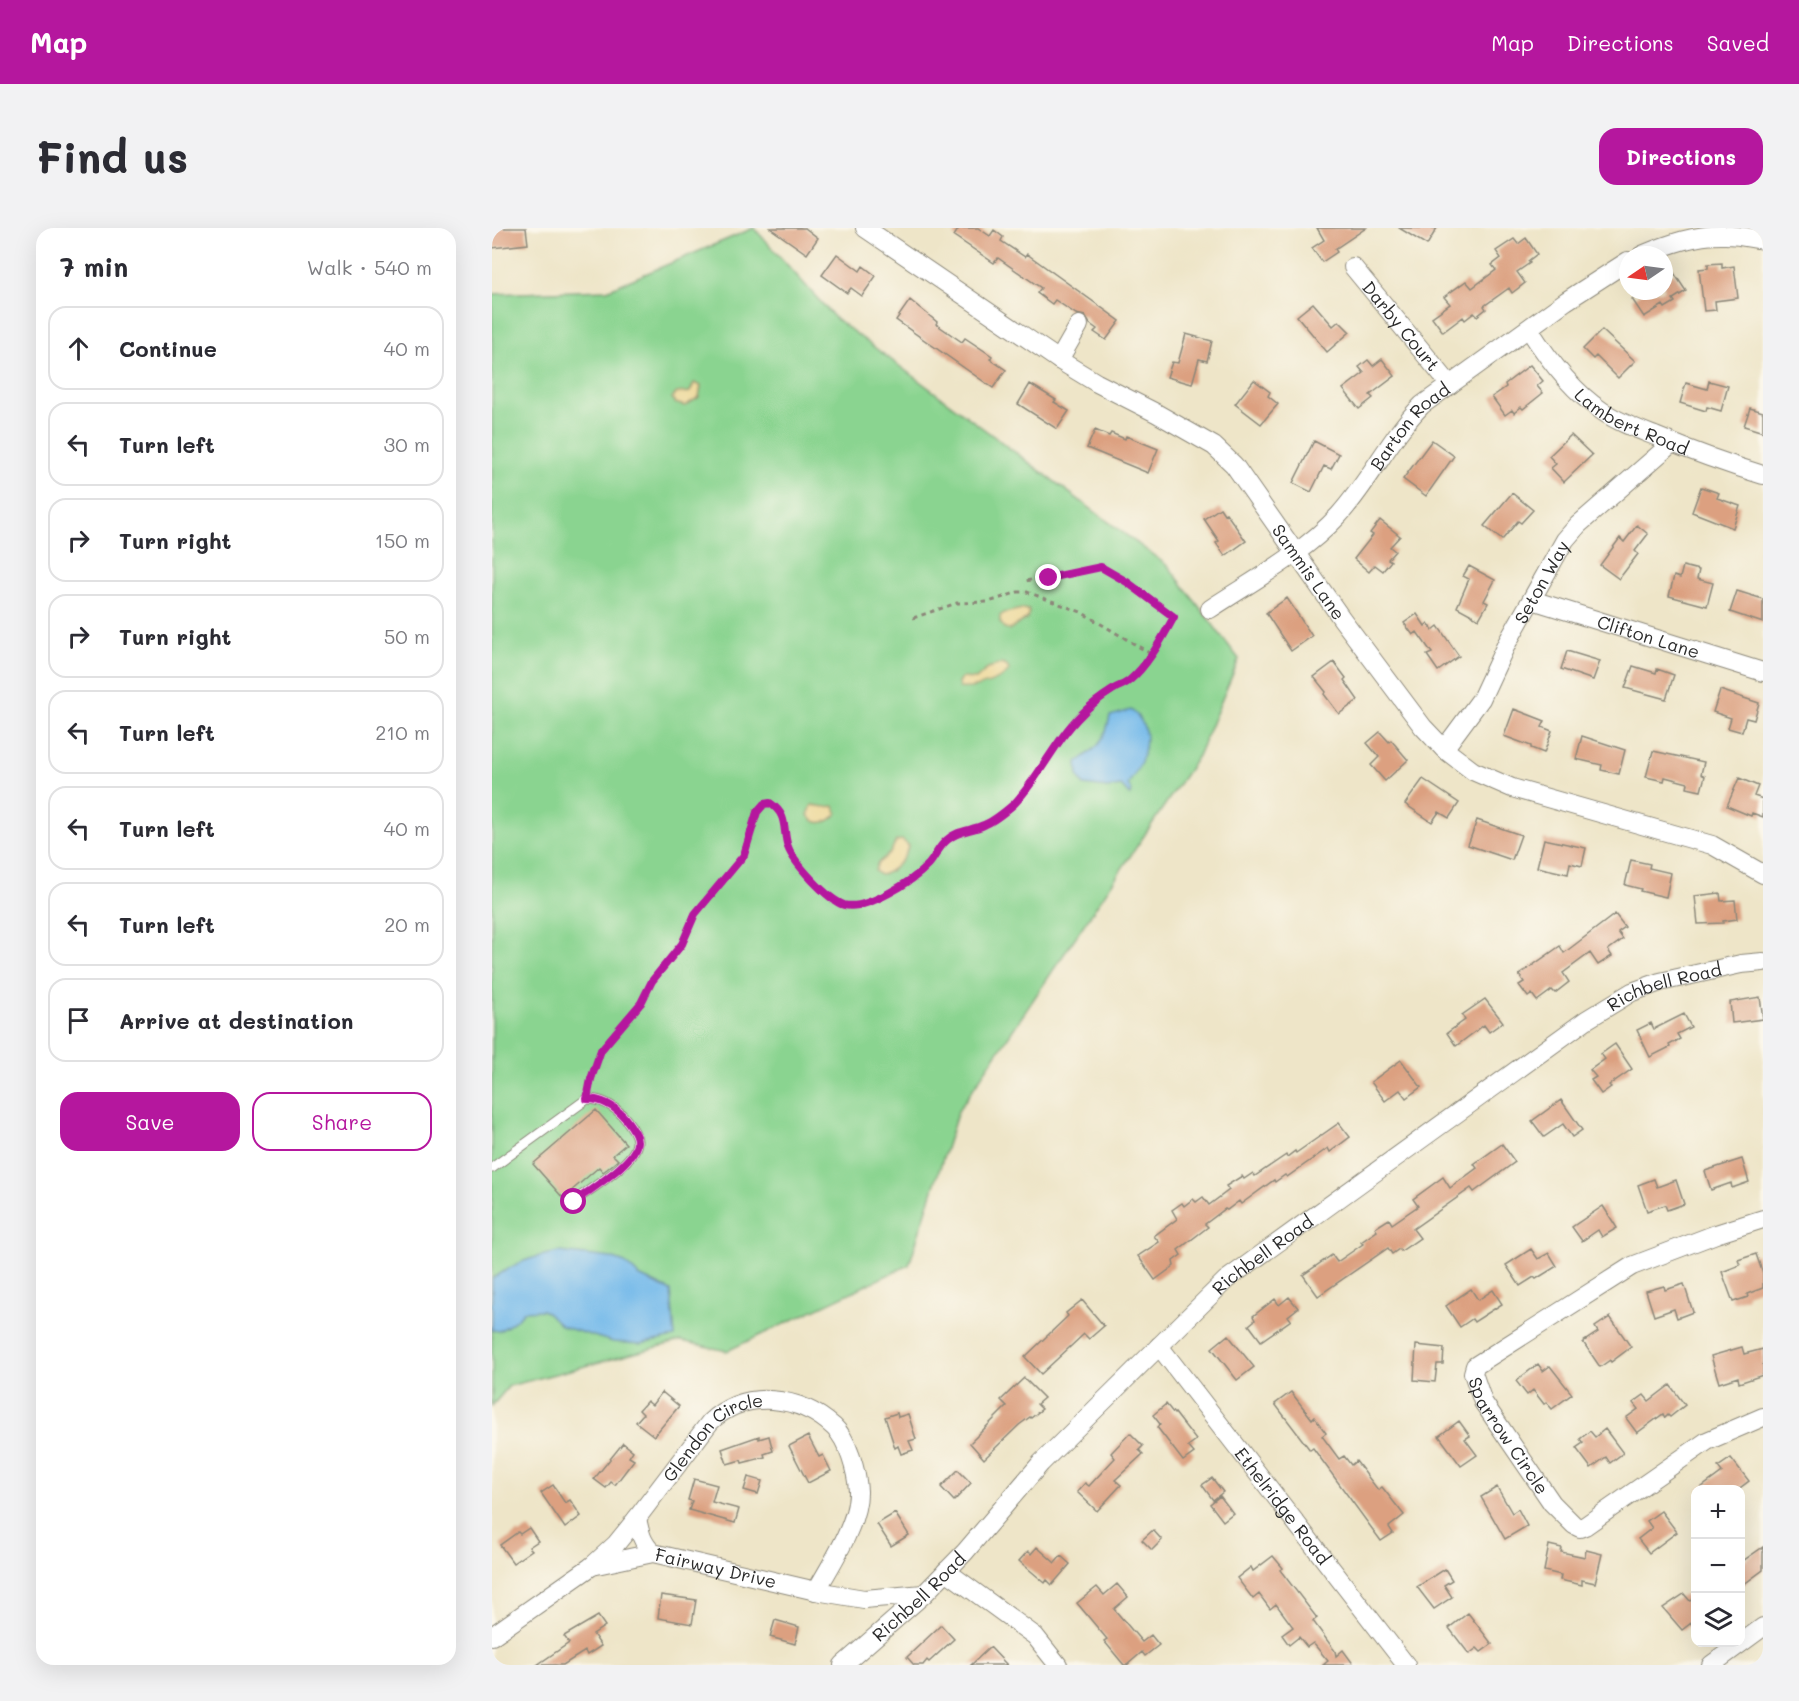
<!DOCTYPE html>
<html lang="en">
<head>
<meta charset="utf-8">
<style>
	body { margin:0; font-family:Mali,sans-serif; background:#f2f2f3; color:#2b2b33 }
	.controls { position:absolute; right:18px; bottom:18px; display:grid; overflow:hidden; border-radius:12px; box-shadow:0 6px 24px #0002 }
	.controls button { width:54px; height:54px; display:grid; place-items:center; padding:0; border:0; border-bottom:2px solid #e1e1e2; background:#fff; color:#2b2b33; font:30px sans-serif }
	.compass { position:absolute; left:1127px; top:18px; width:54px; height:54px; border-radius:50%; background:#fff; box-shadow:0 6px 24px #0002; rotate:257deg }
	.stop { position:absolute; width:18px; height:18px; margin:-14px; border:4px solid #b5179e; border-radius:50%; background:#fff }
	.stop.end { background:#b5179e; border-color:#fff; box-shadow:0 2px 6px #0008 }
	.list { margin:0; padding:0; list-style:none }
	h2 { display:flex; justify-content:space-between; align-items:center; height:78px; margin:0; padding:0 24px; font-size:26px }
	h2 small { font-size:20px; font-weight:400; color:#7c7c81 }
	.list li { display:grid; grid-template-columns:39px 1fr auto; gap:18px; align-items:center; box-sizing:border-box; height:84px; margin:0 12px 12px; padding:0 12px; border:2px solid #e1e1e2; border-radius:18px }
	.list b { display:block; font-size:22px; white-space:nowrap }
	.list em { font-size:20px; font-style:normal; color:#7c7c81 }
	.actions { display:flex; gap:12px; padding:18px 24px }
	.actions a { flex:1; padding:14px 0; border:2px solid #b5179e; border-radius:18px; text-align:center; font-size:21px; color:#b5179e }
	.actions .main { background:#b5179e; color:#fff }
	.icon { flex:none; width:33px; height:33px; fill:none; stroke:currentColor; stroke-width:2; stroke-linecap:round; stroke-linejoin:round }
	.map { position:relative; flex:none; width:1271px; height:1437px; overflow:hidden; border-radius:18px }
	header { display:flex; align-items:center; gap:36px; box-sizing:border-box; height:84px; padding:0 30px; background:#b5179e; color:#fff }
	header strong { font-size:28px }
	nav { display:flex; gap:33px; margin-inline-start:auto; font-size:21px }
	.intro { display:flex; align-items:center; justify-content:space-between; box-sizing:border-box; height:144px; padding:0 36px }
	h1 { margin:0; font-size:42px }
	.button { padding:15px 27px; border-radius:18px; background:#b5179e; color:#fff; font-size:21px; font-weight:700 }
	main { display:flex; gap:36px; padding:0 36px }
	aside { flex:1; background:#fff; border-radius:18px; box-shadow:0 6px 24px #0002 }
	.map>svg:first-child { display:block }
	.green { fill:#8ad490; stroke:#5a805e; stroke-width:1.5 }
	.sand { fill:#eeda9e; stroke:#8c8264; stroke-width:1.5 }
	.water { fill:#73b9ea; stroke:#4f728a; stroke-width:1.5 }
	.building { fill:#dca080 }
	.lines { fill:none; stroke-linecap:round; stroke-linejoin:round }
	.lane-casing { stroke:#8c887a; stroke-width:11 }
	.street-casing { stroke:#8c887a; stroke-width:20 }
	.path { stroke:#8c887a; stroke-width:3; stroke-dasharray:4.5 4.5; stroke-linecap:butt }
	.lane { stroke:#fff; stroke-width:9 }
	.street { stroke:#fff; stroke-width:18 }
	.route { stroke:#b5179e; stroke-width:8 }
	.labels { text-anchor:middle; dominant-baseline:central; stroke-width:4.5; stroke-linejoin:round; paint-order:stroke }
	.street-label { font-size:18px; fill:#2b2b2b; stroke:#fbf7ec }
</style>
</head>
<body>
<header>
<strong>Map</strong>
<nav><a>Map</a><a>Directions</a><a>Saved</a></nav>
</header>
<div class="intro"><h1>Find us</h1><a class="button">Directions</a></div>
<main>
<aside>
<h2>7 min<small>Walk · 540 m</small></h2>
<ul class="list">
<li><svg class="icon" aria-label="ahead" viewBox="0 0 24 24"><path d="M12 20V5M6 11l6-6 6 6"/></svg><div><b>Continue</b></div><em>40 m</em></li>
<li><svg class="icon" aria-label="left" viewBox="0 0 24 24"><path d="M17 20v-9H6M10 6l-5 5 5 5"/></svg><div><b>Turn left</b></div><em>30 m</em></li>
<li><svg class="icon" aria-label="right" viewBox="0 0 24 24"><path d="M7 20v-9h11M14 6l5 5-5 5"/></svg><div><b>Turn right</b></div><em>150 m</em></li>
<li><svg class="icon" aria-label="right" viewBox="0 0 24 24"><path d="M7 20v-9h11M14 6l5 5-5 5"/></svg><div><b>Turn right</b></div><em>50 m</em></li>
<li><svg class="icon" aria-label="left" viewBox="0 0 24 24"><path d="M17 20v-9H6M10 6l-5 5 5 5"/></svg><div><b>Turn left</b></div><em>210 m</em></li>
<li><svg class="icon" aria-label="left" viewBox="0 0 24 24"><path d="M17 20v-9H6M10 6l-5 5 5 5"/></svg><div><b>Turn left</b></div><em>40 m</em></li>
<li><svg class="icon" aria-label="left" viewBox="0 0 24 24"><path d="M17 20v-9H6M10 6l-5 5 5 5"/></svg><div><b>Turn left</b></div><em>20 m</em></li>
<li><svg class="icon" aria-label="arrive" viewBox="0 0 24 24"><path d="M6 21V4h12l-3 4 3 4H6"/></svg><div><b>Arrive at destination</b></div></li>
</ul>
<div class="actions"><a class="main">Save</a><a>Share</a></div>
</aside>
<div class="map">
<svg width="1271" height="1437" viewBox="0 0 1271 1437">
	<rect width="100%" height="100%" fill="#fbf7ec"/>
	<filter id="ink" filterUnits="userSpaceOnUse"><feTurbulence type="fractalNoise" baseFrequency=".0167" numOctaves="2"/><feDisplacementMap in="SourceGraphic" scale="12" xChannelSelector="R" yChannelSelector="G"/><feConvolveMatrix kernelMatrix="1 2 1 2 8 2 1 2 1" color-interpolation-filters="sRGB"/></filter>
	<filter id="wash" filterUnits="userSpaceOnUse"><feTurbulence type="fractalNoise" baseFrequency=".008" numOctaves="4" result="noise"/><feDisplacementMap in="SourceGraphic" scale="24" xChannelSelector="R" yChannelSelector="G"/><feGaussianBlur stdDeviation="1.35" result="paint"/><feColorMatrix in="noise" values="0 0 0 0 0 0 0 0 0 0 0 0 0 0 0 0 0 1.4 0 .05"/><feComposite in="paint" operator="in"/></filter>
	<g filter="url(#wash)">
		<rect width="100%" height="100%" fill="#eee5c8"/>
		<path class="green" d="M262,0L343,90L677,339L747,431L706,528L466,883L417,1037L235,1123L189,1113L17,1158L0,1178V66L115,62Z"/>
		<path class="sand" d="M202,155L209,158L207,169L193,178L183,175L180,170C185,161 190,166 198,164Z
			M530,381L537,382L536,390L517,402L512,400L508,394V388L512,385Z
			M509,436L515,438L517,442C512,453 479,462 467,460L466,454L469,450L484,451L496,440Z
			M320,577L333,579L342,578L345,585C338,595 323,599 316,587Z
			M410,612L416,617C415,630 400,645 388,647L383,643L385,636L398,625L404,613Z"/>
		<path class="water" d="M639,482C665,501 652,535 636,556L640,564L638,567L629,558L615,560L592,557L586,549L585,534C606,520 613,513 618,488Z
			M68,1024L119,1030L133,1035L147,1048L179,1063L183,1109L148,1116L121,1114L69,1098L56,1085L50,1082L32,1083C27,1091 18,1097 7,1103L0,1102V1051C25,1034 38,1029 68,1024Z"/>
		<g id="blocks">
			<path class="building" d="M0,0H34L36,16L0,20Z
				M278,0H313L326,10L315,26Z
				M467,0H486L498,8L502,2L511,9L509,13L533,29L535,26L628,93L614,112L602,104L605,101L598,96L593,88L584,86L563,72L560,76L545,65L549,60L506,30L502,35L462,8Z
				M825,0H874L843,21L845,24L830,34L820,20L832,12Z
				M907,0H945L935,17Z
				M1034,10L1045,26L1036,33L1038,35L1025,44L1033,55L1020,65L1017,60L992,78L994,81L985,88L982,85L973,92L971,89L951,104L940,89L958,76L952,69L974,53L980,60L1004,42L1000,37L1009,30L1004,23L1022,11L1026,16Z
				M345,26L368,43L371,38L384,48L370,68L359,60L355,65L330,47Z
				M1230,35V40L1242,38L1246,70L1223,73L1224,82L1212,83L1207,41L1216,40V36Z
				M1182,45L1194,63L1181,71L1183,74L1173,80L1171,77L1152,89L1140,71L1152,63H1172V51Z
				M418,72L445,94L444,96L470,114L473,110L500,128L498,131L514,142L501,160L404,92Z
				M821,75L841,98L847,93L858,104L835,124L805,88Z
				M1110,102L1143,133L1126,150L1104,128L1101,131L1091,121Z
				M694,106L720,113L715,133L707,131L700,156L675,149L680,134L686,135Z
				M890,131L903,148L878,167L881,170L867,181L851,161L872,145L867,139L876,132L881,138Z
				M1038,137L1051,153L1045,158L1051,165L1031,181L1029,179L1022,185L1020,182L1013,187L1000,169L1014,159L1013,156Z
				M762,152L778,164L776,168L786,176L769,196L743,176Z
				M1217,153L1236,158L1229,183L1215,179L1214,183L1188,175L1194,155L1215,161Z
				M538,156L564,172L562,174L577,183L565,201L526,176Z
				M1258,180L1271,184V204L1252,198Z
				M603,202L617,208L619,205L633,211L634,208L666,221L656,245L595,220Z
				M1079,207L1100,227L1072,254L1059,240L1064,236L1057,228Z
				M940,212L962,228L934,268L911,251Z
				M822,213L847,226L839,241L832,238L819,264L801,255Z
				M1209,259L1227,265L1225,270L1248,278L1241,300L1200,284Z
				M1020,265L1041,282L1029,295L1026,293L1010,312L992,298Z
				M728,280L732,286L734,285L754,313L733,328L724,315L727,313L712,291Z
				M888,292L908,308L898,319L903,323L896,331L899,333L891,343L883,337L877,344L862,331L881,307L878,305Z
				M1145,297L1156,306L1143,323L1146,326L1127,351L1108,337L1128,310L1132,314Z
				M977,338L1003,352L992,373L996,375L987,391L965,379L977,351L971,348Z
				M1191,338L1207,342L1205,351L1221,355L1215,378L1177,368L1182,348L1188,350Z
				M1245,363L1271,371V395L1238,384Z
				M795,370L820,408L799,423L774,385Z
				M925,386L933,398L936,395L941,402L946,398L967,428L946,443L935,427L940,425L925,404L921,407L912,395Z
				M1075,423L1108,433L1101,452L1069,441Z
				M842,434L854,450L852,452L866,472L847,486L832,466L834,464L822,449Z
				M1141,438L1164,445L1165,441L1182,447L1174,471L1133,460Z
				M1228,462L1267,475L1262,492L1254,490L1250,504L1236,500L1239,490L1221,484Z
				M1022,481L1053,493L1050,499L1060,503L1052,525L1039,520V518L1012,508Z
				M888,504L897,514L899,512L916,532L893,553L879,537L887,529L875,515Z
				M1090,508L1133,522L1127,546L1109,542L1110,537L1084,531Z
				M1161,523L1212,534L1209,546L1213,548L1209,563L1195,560L1196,555L1173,549L1172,553L1154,549Z
				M1247,550L1266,558L1262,568L1271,571V589L1260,585L1259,588L1235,578Z
				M931,551L967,575L957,590L947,584L940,594L913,576Z
				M985,592L1029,607L1020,632L976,617Z
				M1052,611L1094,620L1090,638L1078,635L1076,646L1045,639Z
				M1139,632L1158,636L1157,640L1179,645L1174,669L1148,663L1149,661L1133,657Z
				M1228,665L1229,673L1243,672L1245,691L1231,693V695L1206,696L1203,668Z
				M1123,686L1133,699L1126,704L1131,711L1116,722L1120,728L1106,737L1098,725L1071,745L1077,754L1063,765L1060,762L1045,773L1040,766L1036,769L1027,757L1032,754L1027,747L1068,718L1072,725Z
				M1268,769L1271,791L1240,795L1238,774Z
				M993,771L1011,794L997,804L992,797L964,818L955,805L973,792L970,787Z
				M1192,786L1199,799L1185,806L1188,811L1177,817L1178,819L1158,829L1145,802L1159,795L1162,801Z
				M1123,816L1140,841L1117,857L1119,859L1109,866L1099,852L1104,849L1098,842L1113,831L1109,826Z
				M909,832L929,859L914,870L908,862L893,873L879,854Z
				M1069,872L1090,902L1080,909L1071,896L1052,909L1040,893Z
				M104,882L134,916L121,927L126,932L115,941L111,944L107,939L71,970L41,936Z
				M847,895L858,909L838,924L836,920L795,949L793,947L783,954L782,952L749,976L747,973L735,982L733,981L713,996L716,999L686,1022L689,1027L681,1033L682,1038L663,1052L646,1028L667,1014L662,1008L685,991L680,982L690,975L692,978L701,971L704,974L711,969L717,977L737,962L734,958L750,948L752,951L761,945L763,948L794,927L795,929L803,923L804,925Z
				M1010,916L1023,934L982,964L979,960L921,1001L928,1010L909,1023L907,1021L900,1026L896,1020L826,1068L811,1047L840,1027L845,1034L871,1016L869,1014L885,1003L883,1000L897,991L900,996L926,978L921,971L951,949L958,960L985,940L982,936Z
				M1250,931L1257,954L1240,960L1239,955L1219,962L1213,943Z
				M1162,951L1165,959L1184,952L1192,976L1175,982L1173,977L1155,983L1146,957Z
				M1111,978L1125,1000L1110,1009L1106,1002L1090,1013L1080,999Z
				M1039,1021L1046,1031L1057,1025L1065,1038L1044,1051L1042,1049L1028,1058L1014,1037Z
				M1264,1026L1271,1046V1060L1255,1066L1256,1069L1241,1074L1230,1044L1248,1037L1246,1032Z
				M1192,1056L1201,1084L1185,1090L1182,1081L1162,1088L1154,1063L1172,1058L1173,1062Z
				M979,1061L986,1072L1001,1062L1010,1076L982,1094L980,1091L968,1099L954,1078Z
				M797,1069L806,1080L796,1088L799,1092L769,1113L757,1097L763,1092L761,1088L783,1071L787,1077Z
				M590,1072L612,1098L597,1111L592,1106L549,1146L533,1129L576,1088L574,1085Z
				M1118,1089L1139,1119L1119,1134L1118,1132L1108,1139L1091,1114L1106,1104L1103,1099Z
				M736,1107L762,1139L745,1152L720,1120Z
				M924,1117L952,1120L951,1136H945L943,1154L922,1152Z
				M1250,1119L1252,1126L1271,1121V1147L1247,1155L1246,1149L1227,1155L1219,1128Z
				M1046,1136L1051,1143L1058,1138L1080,1166L1060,1181L1054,1174L1052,1176L1041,1162L1035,1167L1024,1153Z
				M532,1150L552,1170L545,1176L550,1181L539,1190L538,1189L527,1197L492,1231L478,1215L515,1178L509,1172Z
				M1178,1157L1193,1177L1178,1189L1176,1187L1173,1190L1171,1186L1145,1205L1134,1190L1146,1181L1141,1175L1152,1167L1157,1173Z
				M170,1164L187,1178L162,1208L144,1194L151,1186L147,1182L155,1173L160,1177Z
				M799,1164L820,1191L822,1189L834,1205L830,1208L847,1231L852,1228L859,1237L864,1233L886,1262L890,1259L912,1287L897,1299L901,1305L889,1313L821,1220L818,1222L783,1176Z
				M674,1176L682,1186L683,1185L704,1212L696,1218L702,1225L691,1233L665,1199L668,1196L661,1187Z
				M405,1185L406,1189L416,1186L424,1211L417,1213L421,1222L409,1226L406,1218L403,1220L393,1189Z
				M967,1193L978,1208L973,1211L985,1227L969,1238L947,1208Z
				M1113,1201L1131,1225L1118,1235L1114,1229L1099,1240L1084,1220L1091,1215L1088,1211L1098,1203L1103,1209Z
				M638,1205L651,1218L647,1222L651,1226L623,1252L629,1257L605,1283L585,1264L593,1255L597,1258L623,1230L619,1225Z
				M267,1208V1211L277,1208L281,1223L272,1226L273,1229L250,1235L249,1232L235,1236L230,1221Z
				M316,1208L327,1229L331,1227L339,1243L316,1255L297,1218Z
				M131,1215L141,1223L137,1229L142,1232L123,1257L119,1254L114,1260L102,1251Z
				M1239,1230L1257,1253L1245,1262H1206L1230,1244L1226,1239Z
				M466,1242L479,1255L462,1273L449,1259Z
				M256,1249L270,1253L266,1266L252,1262Z
				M720,1250L731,1264L721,1272L710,1257Z
				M202,1251L225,1257L220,1274L247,1281L243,1295L197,1282L200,1273L196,1272Z
				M61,1257L73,1275L78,1272L89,1288L73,1300L49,1265Z
				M1005,1259L1020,1285L1026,1281L1035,1298L1013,1311L989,1269Z
				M728,1268L741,1285L731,1293L718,1276Z
				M1169,1283L1185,1304L1157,1325L1146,1311L1160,1300L1155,1293Z
				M403,1285L417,1307L399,1318L385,1296Z
				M37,1300L46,1313L37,1319L40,1322L21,1335L8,1317L26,1304L28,1306Z
				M661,1302L670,1312L660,1322L650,1312Z
				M1057,1317L1070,1320L1069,1324L1093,1329L1094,1322L1110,1326L1103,1355L1090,1352V1357L1068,1352L1069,1347L1052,1343Z
				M545,1319L563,1335L569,1328L578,1336L560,1357L555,1352L553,1355L527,1333L536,1323L539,1326Z
				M1271,1319V1342L1248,1359V1335Z
				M781,1328L791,1340L788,1342L825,1390L821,1393L843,1423L844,1428L851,1422L862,1437H831L836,1433L821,1415L815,1419L807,1409L797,1417L790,1407L801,1399L784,1376L778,1381L767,1366L761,1371L745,1350L759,1339L761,1343Z
				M953,1341L960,1352L952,1357L960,1369L942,1381L925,1359Z
				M625,1356L636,1369L622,1381L650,1414L659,1407L667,1417L653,1428L650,1424L635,1437H632L612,1413L615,1411L585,1375L605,1359L612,1367Z
				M1192,1366L1198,1373L1203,1369V1392L1190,1402L1171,1380Z
				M169,1367L204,1372L200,1396L166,1390Z
				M976,1385L1000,1416L989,1424L985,1420L977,1426L957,1400Z
				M106,1388L113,1398L101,1406L109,1418L95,1427L93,1423L71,1437H45L77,1415L72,1408Z
				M283,1392L307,1399L303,1416L278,1409Z
				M449,1397L462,1411L437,1434L435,1432L431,1437H422L415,1429Z
				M498,1419L515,1437H479Z"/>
		</g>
	</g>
	<g filter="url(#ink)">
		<use href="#blocks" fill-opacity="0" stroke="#8c887a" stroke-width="1.5"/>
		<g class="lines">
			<defs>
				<path id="lane" d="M0,940L95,871C110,871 122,878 132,889C137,895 145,905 145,913C146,933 97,962 82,973"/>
				<g id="street">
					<path id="s1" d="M373,0L567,132L605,155L664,185L722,218L742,237L850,391L931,499L952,521L981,543L1020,560L1220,617L1271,646"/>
					<path d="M1150,27C1177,16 1204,6 1233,7C1246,7 1259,10 1271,12"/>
					<path id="s2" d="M861,39L958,157"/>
					<path id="s3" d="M1037,101C1056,131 1080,163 1110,183C1126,194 1145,201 1163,208C1199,223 1235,236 1271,247"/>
					<path d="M567,132L587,97"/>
					<path id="s4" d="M1040,372L1271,444"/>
					<path id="s5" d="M718,381C762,352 811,326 847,287C878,253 898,209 930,177L1074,73L1136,33"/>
					<path id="s6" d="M952,521L989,471L1015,415L1073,312L1086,297L1180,215"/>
					<path id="s7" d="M1271,991L1224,1006L1140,1038L983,1138L981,1145L991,1174L1060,1275L1082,1297L1088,1300L1093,1298L1215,1213L1271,1189"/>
					<path id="s8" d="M667,1118L914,1437"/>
					<path d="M145,1290C148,1305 150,1315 161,1325"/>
					<path id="s9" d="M100,1338L124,1316L145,1290L218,1194C254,1160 308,1168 342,1199C356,1212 365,1244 366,1263C367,1294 339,1337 324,1363"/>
					<path d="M454,1343L543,1408L566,1437"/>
					<path id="s10" d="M0,1408L100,1338L161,1325L324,1363L372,1371L432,1366"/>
					<path id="s11" d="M351,1437L432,1366L473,1324L549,1235L734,1052L1094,792L1140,764L1168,754L1249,736L1271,734"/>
					<path d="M1219,1437L1271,1399"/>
				</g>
			</defs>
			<use href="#lane" class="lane-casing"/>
			<use href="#street" class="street-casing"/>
			<path class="path" d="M421,390L465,375L497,374L526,364H535L589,384L659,426
				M97,860L109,822L149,775L160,753L190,716L203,686L252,627L265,584L272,576L278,575C298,589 289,602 296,619C302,635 337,673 353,677C375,682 424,652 437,636C444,628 447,617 456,611C467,603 478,602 490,598C500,594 512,585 520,577C544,555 560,522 580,497C592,482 607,471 622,461C627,458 633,456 638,452C657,437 670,410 682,389L635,354L609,339L533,353"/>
			<use href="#lane" class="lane"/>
			<use href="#street" class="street"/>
		</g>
	</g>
	<g class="lines" filter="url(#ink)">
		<path class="route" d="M82,974C97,962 146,933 145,913C145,905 137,895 132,889C122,878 110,871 95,871L99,851L109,822L149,775L160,753L190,716L203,686L252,627L265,584L272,576L278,575C297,588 290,601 296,619C302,635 336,672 352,677C374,683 421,653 436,637C443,630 446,619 455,612C466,602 479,603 492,597C502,593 514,583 522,576C548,549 563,512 590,486C599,476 611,468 622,461C627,458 634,456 638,452C657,436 670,410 682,389L635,354L609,339L557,350"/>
	</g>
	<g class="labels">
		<g class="street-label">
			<text stroke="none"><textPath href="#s2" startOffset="76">Darby Court</textPath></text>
			<text stroke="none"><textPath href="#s3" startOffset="142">Lambert Road</textPath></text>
			<text stroke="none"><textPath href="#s5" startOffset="274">Barton Road</textPath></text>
			<text stroke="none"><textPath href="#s1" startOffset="570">Sammis Lane</textPath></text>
			<text stroke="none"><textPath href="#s6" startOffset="194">Seton Way</textPath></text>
			<text stroke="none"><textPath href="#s4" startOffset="122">Clifton Lane</textPath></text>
			<text stroke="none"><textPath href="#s11" startOffset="1074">Richbell Road</textPath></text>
			<text stroke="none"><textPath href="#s11" startOffset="588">Richbell Road</textPath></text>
			<text stroke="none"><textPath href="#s7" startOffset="405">Sparrow Circle</textPath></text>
			<text stroke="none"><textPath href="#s9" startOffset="180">Glendon Circle</textPath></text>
			<text stroke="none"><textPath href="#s8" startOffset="202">Ethelridge Road</textPath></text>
			<text stroke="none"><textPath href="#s10" startOffset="249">Fairway Drive</textPath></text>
			<text stroke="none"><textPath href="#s11" startOffset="102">Richbell Road</textPath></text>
		</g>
	</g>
</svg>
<div class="controls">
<button>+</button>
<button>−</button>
<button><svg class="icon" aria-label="layers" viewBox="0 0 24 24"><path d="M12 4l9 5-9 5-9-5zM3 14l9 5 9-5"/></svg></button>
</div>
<svg class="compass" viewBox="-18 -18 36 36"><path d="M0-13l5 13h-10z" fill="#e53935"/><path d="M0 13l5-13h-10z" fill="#7c7c81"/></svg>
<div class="stop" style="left:82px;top:974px"></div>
<div class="stop end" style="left:557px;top:350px"></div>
</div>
</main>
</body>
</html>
